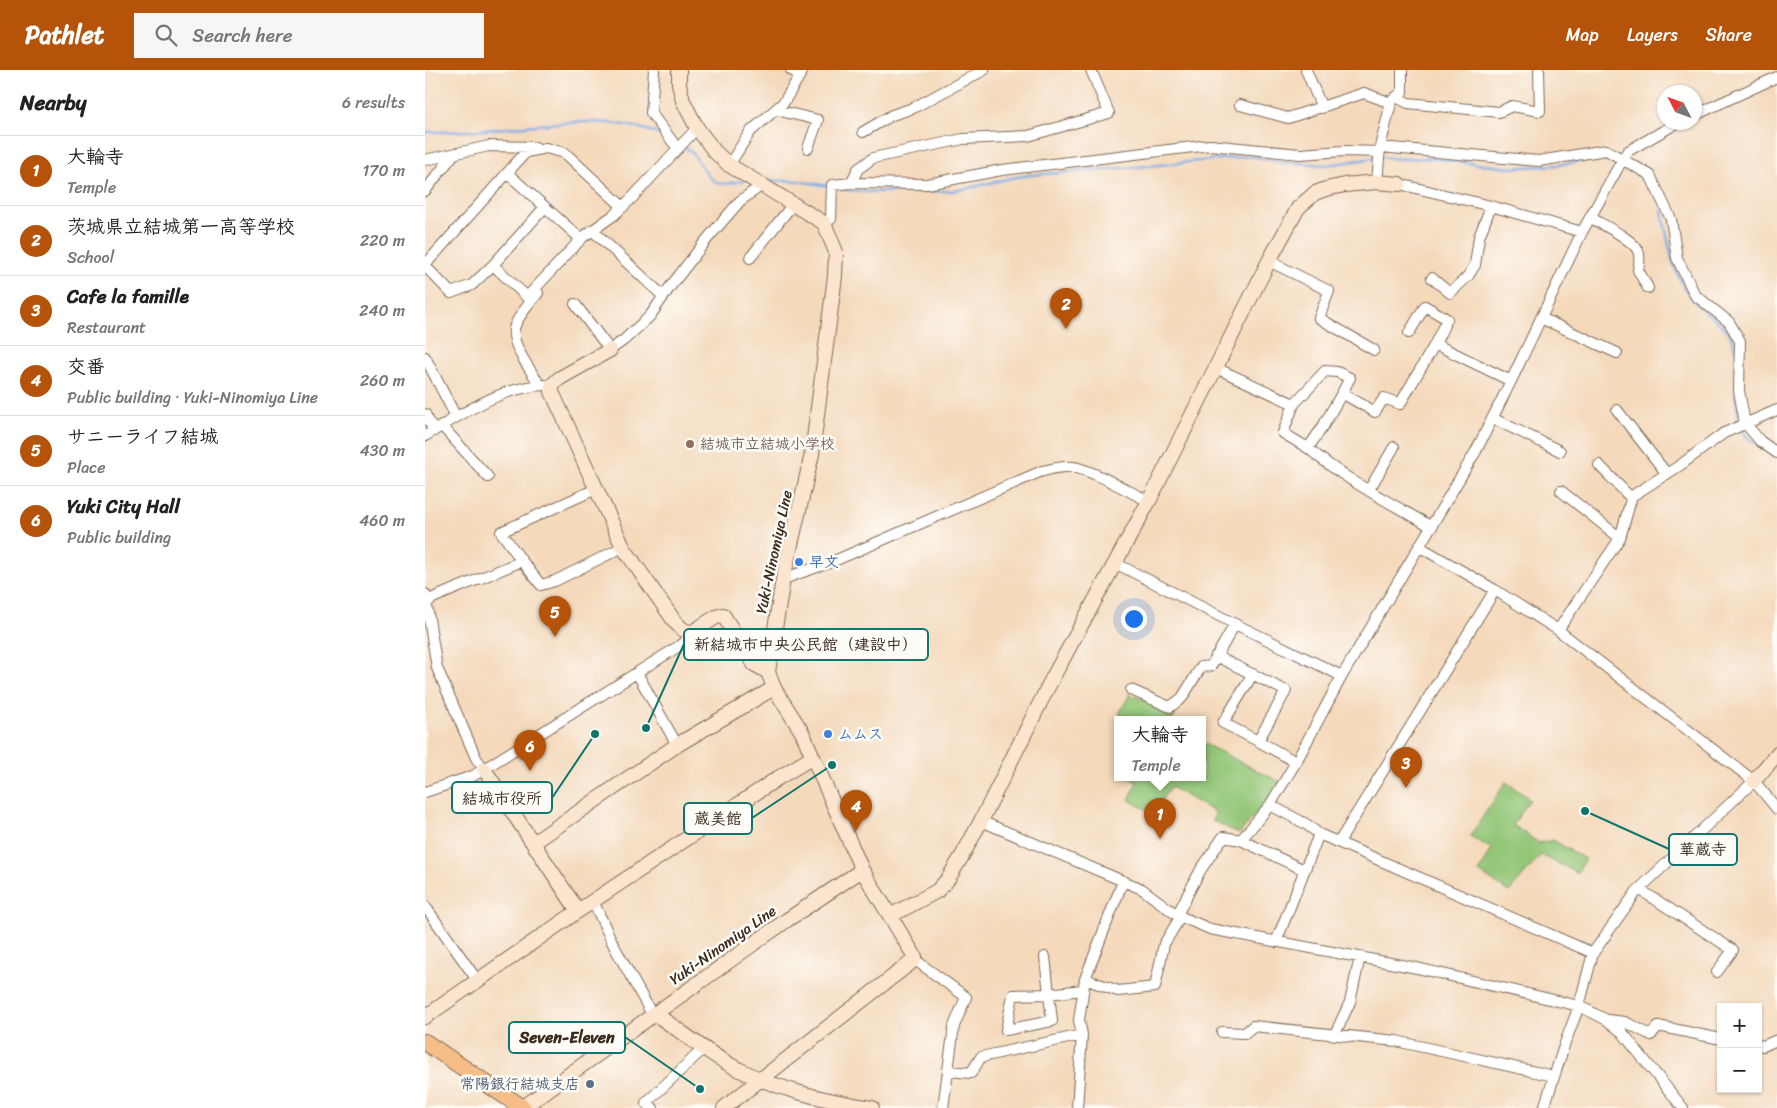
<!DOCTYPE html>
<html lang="en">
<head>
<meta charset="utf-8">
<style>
	body { margin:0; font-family:Sriracha,"Klee One",sans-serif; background:#f6f6f6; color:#222 }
	.controls { position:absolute; right:15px; bottom:15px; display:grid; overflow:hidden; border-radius:0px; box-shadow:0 1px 4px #0004 }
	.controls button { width:45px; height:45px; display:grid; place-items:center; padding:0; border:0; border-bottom:1px solid #e0e0e0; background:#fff; color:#222; font:25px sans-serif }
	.compass { position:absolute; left:1232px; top:15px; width:45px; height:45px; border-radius:50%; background:#fff; box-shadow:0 1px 4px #0004; rotate:311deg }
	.you { position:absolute; left:708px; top:548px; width:18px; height:18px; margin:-12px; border:4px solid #fff; border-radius:50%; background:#1a73e8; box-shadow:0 0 0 8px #1a73e833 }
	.badge { display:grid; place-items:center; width:32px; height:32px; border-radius:50%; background:#b45309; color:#fff; font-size:16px; font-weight:700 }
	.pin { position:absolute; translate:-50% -41px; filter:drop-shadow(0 1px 2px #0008) }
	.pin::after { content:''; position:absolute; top:26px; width:18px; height:15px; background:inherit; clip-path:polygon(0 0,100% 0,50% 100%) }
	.popup { position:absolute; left:689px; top:646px; width:92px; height:65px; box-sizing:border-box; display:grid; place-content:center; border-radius:0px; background:#fff; filter:drop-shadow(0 1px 4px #0005); font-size:16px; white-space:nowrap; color:#767676 }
	.popup b { font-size:19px; color:#222 }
	.popup::after { content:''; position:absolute; left:50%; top:100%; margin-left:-10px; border:10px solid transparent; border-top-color:#fff }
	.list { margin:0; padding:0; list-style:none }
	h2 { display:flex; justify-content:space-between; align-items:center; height:65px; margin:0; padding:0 20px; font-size:21px }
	h2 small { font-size:16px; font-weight:400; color:#767676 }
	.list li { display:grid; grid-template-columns:32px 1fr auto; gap:15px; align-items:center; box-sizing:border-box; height:70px; padding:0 20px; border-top:1px solid #e0e0e0 }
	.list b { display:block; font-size:19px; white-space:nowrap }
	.list p { margin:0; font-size:16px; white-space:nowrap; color:#767676 }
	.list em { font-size:16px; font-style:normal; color:#767676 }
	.icon { flex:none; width:28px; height:28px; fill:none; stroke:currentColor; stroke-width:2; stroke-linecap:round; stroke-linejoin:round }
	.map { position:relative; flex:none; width:1352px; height:1038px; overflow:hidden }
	header { display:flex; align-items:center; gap:30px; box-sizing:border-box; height:70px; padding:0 25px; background:#b45309; color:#fff }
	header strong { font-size:24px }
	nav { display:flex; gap:28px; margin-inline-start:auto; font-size:18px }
	.search { width:350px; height:45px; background:#f6f6f6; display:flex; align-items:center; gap:12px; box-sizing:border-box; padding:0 18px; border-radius:0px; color:#767676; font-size:19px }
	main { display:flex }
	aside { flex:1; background:#fff }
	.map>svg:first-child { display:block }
	.green { fill:#93c677; stroke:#67784a }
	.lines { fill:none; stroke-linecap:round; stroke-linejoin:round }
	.stream { stroke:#7cabe6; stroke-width:2.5 }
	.street-casing { stroke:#7c6755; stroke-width:12 }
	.secondary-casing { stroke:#7c6755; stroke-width:16 }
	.primary-casing { stroke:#7c6755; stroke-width:18 }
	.street { stroke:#fff; stroke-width:10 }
	.secondary { stroke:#fce5cf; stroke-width:14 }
	.primary { stroke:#f7bd88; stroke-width:16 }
	.education-dot { fill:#8d6e63; stroke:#fdfcf7; stroke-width:2 }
	.shop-dot { fill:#3f7fe0; stroke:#fdfcf7; stroke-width:2 }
	.service-dot { fill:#5c6f8a; stroke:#fdfcf7; stroke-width:2 }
	.labels { text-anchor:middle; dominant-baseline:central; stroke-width:5; stroke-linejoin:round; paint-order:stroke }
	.education-label { font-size:15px; font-weight:bold; fill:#785e54; stroke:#fdfcf7; text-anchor:start }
	.street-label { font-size:15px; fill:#3b2a1e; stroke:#fdfcf7 }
	.shop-label { font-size:15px; font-weight:bold; fill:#366cbe; stroke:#fdfcf7; text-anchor:start }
	.service-label { font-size:15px; font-weight:bold; fill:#4e5e75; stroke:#fdfcf7; text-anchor:end }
	.leader { fill:none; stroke:#0f766e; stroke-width:2 }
	.callout-dot { fill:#0f766e; stroke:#fdfcf7; stroke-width:2 }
	.callout { fill:#fdfcf7; stroke:#0f766e; stroke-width:2 }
	.callout-label { font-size:16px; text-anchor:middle; font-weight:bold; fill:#3b2a1e }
</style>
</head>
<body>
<header>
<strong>Pathlet</strong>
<div class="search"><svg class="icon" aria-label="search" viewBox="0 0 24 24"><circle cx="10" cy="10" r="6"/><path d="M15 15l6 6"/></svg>Search here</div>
<nav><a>Map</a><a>Layers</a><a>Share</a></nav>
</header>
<main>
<aside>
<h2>Nearby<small>6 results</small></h2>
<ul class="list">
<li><span class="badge">1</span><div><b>大輪寺</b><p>Temple</p></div><em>170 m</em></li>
<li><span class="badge">2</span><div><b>茨城県立結城第一高等学校</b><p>School</p></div><em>220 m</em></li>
<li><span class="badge">3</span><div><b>Cafe la famille</b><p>Restaurant</p></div><em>240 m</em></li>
<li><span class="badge">4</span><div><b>交番</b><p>Public building · Yuki-Ninomiya Line</p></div><em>260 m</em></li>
<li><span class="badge">5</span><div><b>サニーライフ結城</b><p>Place</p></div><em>430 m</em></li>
<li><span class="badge">6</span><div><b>Yuki City Hall</b><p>Public building</p></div><em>460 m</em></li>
</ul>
</aside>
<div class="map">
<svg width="1352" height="1038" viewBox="0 0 1352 1038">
	<rect width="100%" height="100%" fill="#fdfcf7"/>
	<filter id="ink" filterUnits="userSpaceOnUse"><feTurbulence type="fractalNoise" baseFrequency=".02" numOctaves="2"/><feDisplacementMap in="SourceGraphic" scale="10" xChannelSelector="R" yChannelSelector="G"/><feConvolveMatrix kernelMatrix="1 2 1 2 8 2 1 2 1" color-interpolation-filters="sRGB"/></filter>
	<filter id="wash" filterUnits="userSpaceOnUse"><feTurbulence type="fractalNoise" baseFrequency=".0096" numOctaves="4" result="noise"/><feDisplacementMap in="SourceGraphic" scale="20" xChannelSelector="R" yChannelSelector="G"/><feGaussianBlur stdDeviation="1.12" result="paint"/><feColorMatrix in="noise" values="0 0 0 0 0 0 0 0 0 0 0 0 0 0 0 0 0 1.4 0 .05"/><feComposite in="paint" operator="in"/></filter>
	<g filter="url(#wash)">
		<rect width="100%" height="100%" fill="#f4d9bb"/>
		<path class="green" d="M705,624L750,644L748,650H707L694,644Z
			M778,673L857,713L814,764L787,750L791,743L746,717L727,743L704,730L712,712L703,708H778Z
			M1081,712L1105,729L1088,755L1114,773L1128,770L1160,789L1152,803L1116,785L1084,822L1054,802L1067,779L1045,766Z"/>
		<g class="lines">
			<path class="stream" d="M0,62C27,62 54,61 80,58C133,53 188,44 238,66
				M259,76C262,79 266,81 268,84C276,94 284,114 299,114C306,113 312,112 319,111
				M958,87L975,89L1003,88L1084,98L1132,95L1170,89H1189
				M1211,102L1228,122
				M340,110L373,111L404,116
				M415,119L437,122L527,121L540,119L586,108L606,105L713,97L826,86L857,92L902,95L950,88
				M1237,141C1244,173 1245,197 1264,225C1279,248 1306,251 1310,280
				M1310,323L1314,352
				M1316,357L1322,367L1335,376"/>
		</g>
	</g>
	<g filter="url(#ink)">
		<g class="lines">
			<defs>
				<path id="street" d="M229,0L226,43L253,79
					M366,0L375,5
					M881,0L897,38
					M971,27L983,33L1074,42L1087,36L1115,41L1114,0
					M968,30L977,22V0
					M815,35L863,48L939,23L966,33L955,77L952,112
					M351,40L393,50L383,78
					M1270,45L1352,7
					M438,62L467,45L488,38L559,0
					M955,77L1114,91L1181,80L1225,105L1246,149L1252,188L1270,225L1304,252L1315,271L1314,321L1320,353L1335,371L1352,383
					M0,90L64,76L110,77
					M304,95L325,62L359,32L378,0
					M82,103L156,169
					M426,113L502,114L577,100L785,75L875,84L919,81L955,82
					M974,114L1066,136L1157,162
					M0,121L29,84
					M1166,148C1178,155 1208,169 1213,181C1216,187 1214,194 1213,200L1223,218
					M399,153L406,149L407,115L426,113L433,99L448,88L538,69L603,66L684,43L666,0
					M167,160L238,226
					M325,188L368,134
					M844,191L904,221L894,248L949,280
					M0,195L101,82L121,78L140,83L198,137
					M68,195L120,137
					M0,196L26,223L47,215L68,195L102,227L158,167L189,145L207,128L272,58
					M1007,208L1025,223L1043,206L1050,195L1054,167L1066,136
					M113,223C106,232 91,248 89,259C86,275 106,301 115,315
					M150,234L185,280L199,270L225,246L245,217L283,168L315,131L337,115
					M1116,248L1192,283
					M984,263L1000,236L1022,249L1010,274
					M0,287L31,347
					M791,298L869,334L900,301L912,302L925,308L917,323L950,342L959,328L975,334L1010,274L1086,311
					M869,334L858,363L883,378L897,358L917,323
					M1192,340L1242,404
					M0,344L9,361
					M1067,348L1135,381
					M17,356L63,407
					M0,366C39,343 81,313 127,315
					M883,378C920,410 964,432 1007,457
					M1174,395L1206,428
					M944,420L969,377
					M1136,421L1195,468
					M995,477L1070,520L1133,560L1329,711L1352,739
					M97,491L76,462L171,419
					M690,493L810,554L917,606
					M358,509L409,491L617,401C627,399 637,396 648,397C670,401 702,421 724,431
					M0,524L12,598L51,688L59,699
					M2,533L8,528L97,491L116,515L130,511L198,477
					M1133,560L1195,468L1207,426L1254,396L1299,363L1352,340
					M791,586L861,621L833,671L871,692
					M212,603L252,675
					M828,604L798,653L833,671
					M706,620L745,637L757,628L776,597L786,596L810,554
					M0,722L48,706L59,699L259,573L266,563
					M845,735L881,754L894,764L1168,883
					M556,751L698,811L717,819L752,845L785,859L992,898L1154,936L1182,950L1197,962L1258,1038
					M816,770L879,800
					M914,772L1070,520
					M1214,819L1308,880L1292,902
					M168,831L189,876L224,939L230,944
					M0,836L52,910
					M752,845L775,801L798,767L816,770L845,735L871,692L917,606L1051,381L1086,311L1157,162L1200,85L1203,81L1254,52
					M851,872L894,764
					M490,887L493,892L541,927L529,956L518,1038
					M620,887L624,924L657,920
					M660,909L693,921L730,917L739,874L756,846
					M624,924L627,951L581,960L588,925Z
					M1183,950L1200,952L1226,965L1233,956L1296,969
					M797,962L820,963L828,956L971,971L1129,1006
					M910,964L925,932L935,887
					M1333,975L1338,976L1352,970
					M523,1001L546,1003L556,987L657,965
					M228,1038L221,1033L279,978
					M652,1038L657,965L654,950L660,909L698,811
					M1119,1038L1140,973L1154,936L1168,883L1212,821L1329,711"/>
				<path id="secondary" d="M254,0V14L258,31L272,58L290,82L304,95L399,153L411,182L410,206L387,384L358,509L343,602L349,618L377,662L437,800L490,887L488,891L299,1038
					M185,280L135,308L127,315V322L198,477L250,552L257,559L266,563L291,547L298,545L329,594L343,602
					M59,699L153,841
					M1329,711L1352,684
					M108,773L252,675L349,618
					M465,846L512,821L523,809L537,786L556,751L628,607L724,431L844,191L873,138L890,123L901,119L920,115L952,112L974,114
					M230,944C256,961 281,982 309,997C353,1020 399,1030 447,1038
					M0,947L153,841L353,708L388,687
					M97,1038L362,850L437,800"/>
				<path id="primary" d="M0,972L98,1038"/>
			</defs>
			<use href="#street" class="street-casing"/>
			<use href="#secondary" class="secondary-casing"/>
			<use href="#primary" class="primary-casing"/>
			<use href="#street" class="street"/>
			<use href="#secondary" class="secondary"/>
			<use href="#primary" class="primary"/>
		</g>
	</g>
	<circle class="education-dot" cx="265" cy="374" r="5"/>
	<g class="shop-dot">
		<circle cx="374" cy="492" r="5"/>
		<circle cx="403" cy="664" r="5"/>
	</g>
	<circle class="service-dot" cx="165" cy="1014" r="5"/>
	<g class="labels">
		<g class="education-label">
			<text x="275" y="374">結城市立結城小学校</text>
		</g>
		<g class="street-label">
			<text transform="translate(349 482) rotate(-78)">Yuki-Ninomiya Line</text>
			<text transform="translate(298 875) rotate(-35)">Yuki-Ninomiya Line</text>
		</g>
		<g class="shop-label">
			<text x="384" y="492">早文</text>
			<text x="413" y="664">ムムス</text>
		</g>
		<g class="service-label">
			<text x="155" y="1014">常陽銀行結城支店</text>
		</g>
	</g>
	<path class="leader" d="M221 658L259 574M170 664L127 728M407 695L327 748M1160 741L1244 779M275 1019L200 967"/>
	<g class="callout-dot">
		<circle cx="221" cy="658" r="5"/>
		<circle cx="170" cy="664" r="5"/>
		<circle cx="407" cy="695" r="5"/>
		<circle cx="1160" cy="741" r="5"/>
		<circle cx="275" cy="1019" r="5"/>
	</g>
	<g class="callout">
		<rect x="259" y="559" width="244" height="31" rx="5"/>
		<rect x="27" y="712" width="100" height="31" rx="5"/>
		<rect x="259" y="733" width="68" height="31" rx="5"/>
		<rect x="1244" y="764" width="68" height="31" rx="5"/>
		<rect x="84" y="952" width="116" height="31" rx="5"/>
	</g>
	<g class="callout-label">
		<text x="381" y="580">新結城市中央公民館（建設中）</text>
		<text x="77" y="734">結城市役所</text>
		<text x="293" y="754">蔵美館</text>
		<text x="1278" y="785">華蔵寺</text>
		<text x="142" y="973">Seven-Eleven</text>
	</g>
</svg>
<div class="controls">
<button>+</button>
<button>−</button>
</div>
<svg class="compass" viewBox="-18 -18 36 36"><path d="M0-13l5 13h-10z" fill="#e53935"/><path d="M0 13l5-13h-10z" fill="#767676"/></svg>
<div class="you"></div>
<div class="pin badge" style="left:735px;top:769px">1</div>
<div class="popup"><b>大輪寺</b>Temple</div>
<div class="pin badge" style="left:641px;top:259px">2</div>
<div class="pin badge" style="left:981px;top:718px">3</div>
<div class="pin badge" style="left:431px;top:761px">4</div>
<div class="pin badge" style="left:130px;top:567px">5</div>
<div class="pin badge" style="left:105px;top:701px">6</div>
</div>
</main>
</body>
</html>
